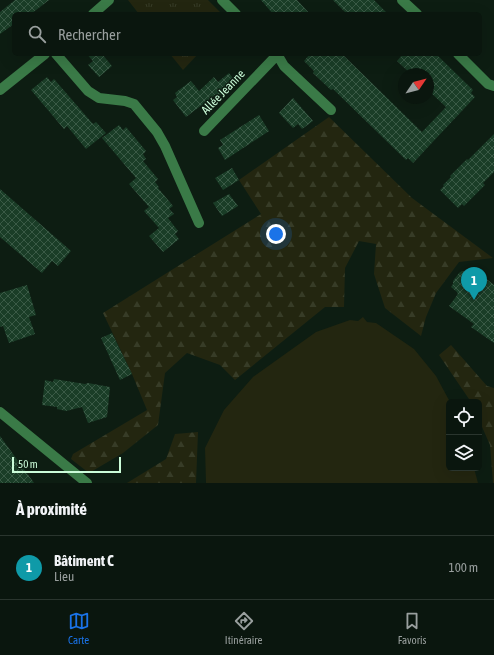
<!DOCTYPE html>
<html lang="fr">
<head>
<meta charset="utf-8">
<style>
	body { margin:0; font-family:"Asap Condensed",sans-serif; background:#131f17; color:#f1f3f6 }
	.controls { position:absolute; right:12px; bottom:12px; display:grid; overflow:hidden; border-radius:6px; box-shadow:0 4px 16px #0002 }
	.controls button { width:36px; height:36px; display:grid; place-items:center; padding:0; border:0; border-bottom:1px solid #2a352e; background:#0a160e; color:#f1f3f6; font:20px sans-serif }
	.compass { position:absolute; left:398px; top:68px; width:36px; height:36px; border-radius:50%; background:#0a160e; box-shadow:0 4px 16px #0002; rotate:55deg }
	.scale { position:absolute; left:12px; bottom:10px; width:109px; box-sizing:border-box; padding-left:4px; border:2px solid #cbfcd9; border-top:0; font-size:11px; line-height:14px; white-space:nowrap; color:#cbfcd9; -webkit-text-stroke:3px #0d1d12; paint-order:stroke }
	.you { position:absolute; left:276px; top:234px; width:14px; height:14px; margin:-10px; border:3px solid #fff; border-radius:50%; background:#1a73e8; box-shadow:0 0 0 6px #1a73e833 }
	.badge { display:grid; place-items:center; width:26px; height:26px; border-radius:50%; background:#1a73e8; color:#fff; font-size:13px; font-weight:700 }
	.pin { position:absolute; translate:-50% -33px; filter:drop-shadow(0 1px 2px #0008) }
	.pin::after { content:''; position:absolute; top:21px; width:14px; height:12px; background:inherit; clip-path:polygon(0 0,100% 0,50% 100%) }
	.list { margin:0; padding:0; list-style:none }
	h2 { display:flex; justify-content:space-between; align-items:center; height:52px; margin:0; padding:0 16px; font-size:17px }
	h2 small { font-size:13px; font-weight:400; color:#999f9e }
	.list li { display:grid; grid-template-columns:26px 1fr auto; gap:12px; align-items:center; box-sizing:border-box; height:64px; padding:0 16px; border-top:1px solid #2a352e }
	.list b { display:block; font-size:15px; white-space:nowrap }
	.list p { margin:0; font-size:13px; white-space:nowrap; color:#999f9e }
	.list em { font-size:13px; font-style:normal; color:#999f9e }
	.icon { flex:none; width:22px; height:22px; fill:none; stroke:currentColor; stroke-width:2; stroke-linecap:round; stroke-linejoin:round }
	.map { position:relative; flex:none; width:494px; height:483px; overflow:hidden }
	.search { position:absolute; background:#0a160e; box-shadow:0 4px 16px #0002; left:12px; right:12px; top:12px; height:44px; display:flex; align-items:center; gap:10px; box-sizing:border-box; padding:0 14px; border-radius:6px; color:#999f9e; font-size:15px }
	.sheet { height:116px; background:#0a160e }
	nav { display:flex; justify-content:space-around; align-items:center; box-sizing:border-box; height:56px; border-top:1px solid #2a352e; background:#0a160e; font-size:11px; color:#999f9e }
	nav a { display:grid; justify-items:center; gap:2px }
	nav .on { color:#1a73e8 }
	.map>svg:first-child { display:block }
	.grass { fill:url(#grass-tufts) }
	.forest { fill:url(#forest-firs) }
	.park { fill:#232610 }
	.building { fill:url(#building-cross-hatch) }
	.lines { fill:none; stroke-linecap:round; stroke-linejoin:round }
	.minor { stroke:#3a7a47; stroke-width:10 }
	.labels { text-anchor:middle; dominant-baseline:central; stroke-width:3; stroke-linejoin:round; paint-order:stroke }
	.street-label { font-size:12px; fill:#cbfcd9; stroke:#0d1d12 }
</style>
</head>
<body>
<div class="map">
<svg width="494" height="483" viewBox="0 0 494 483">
	<defs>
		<pattern id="grass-tufts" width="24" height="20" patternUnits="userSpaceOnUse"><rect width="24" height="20" fill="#232610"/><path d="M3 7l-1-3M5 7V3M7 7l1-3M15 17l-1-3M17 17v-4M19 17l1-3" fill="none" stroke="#373c27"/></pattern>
		<pattern id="forest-firs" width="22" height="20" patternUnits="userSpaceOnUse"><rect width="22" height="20" fill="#232610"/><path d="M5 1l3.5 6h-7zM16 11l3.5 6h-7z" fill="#373c27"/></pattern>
		<pattern id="building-cross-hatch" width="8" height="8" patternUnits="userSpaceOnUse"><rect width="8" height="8" fill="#1a3d27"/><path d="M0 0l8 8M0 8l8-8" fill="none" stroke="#3a5a46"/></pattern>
	</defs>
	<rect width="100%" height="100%" fill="#0d1d12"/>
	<path class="grass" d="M128,0H208L222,14H139Z
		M170,54H198L183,70Z"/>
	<path class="forest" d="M329,117L412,198L493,258L459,262L436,293L426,317L421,336L385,308L374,274L376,244L359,241L345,268L344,307H325L235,380L220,365L187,353L165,373L158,425L123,453L89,473L71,459L73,454L147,410L132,374L103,313L261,214L239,180Z
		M451,345L487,386L494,388V483H493L490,445L479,420V402H471L439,355Z
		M198,432L196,483H127L166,459L175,434Z"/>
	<path class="park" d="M363,317L367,322L376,323L414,349L436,376L450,402H449V468H474L478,483H206L205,448L224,410L253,377L316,332L350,320L358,321Z"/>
	<path class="building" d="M15,0H49L31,14H14V24L0,34V12Z
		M261,0H297L310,14H273Z
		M333,0H374L388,14H347Z
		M87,54H102L112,66L99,77L88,65L93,61Z
		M310,54H342L422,132L446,107L428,90V74H411L397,61L403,54H436L473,90L471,93L475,97L413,163L408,158L406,160L333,89L331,90L313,73L314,71L304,61Z
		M229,73L236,82L217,98L215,95L186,117L173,100L177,97L175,93L191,81L199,91L214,77L218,82Z
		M47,77L51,82L54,79L93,124L96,122L106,133L86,149L67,126L64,129L31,90Z
		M293,98L313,121L302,129L298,124L293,128L279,113Z
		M259,115L269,131L225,160L218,148L223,145L220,140Z
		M119,125L123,130L126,127L146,151L143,154L146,159L143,161L158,179L155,182L159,187L158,188L173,206L169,209L174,214L168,218L178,231L175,234L179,239L163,252L149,236L159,228L144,211L149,207L129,184L136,178L102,138Z
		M494,134V172L483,183L485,185L464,206L462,204L458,208L440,190L444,186L443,185L451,177L450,176L467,159L468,160Z
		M232,168L239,180L223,190L215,178Z
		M0,189L71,251L58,266L52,261L42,273L0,237Z
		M229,194L238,206L222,216L213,203Z
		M474,269L494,285V343L471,327L474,324L449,306L458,294L457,293V292L451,287L453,284V281L459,273L462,271L472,273Z
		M27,285L36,315L29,317L35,334L9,343L3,326L0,327V293Z
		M112,333L132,374L120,380L101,338Z
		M54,379L85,384L88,383L110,387L107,417L88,423L82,407L66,411L57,409V407L42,405L45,380L53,382Z
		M0,436L34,483H0Z"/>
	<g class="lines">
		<path class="minor" d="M222,0L236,14
			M402,0L417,14
			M93,14L109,0
			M56,54L88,91L99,98L125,101L134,104L157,132L165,146L199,223
			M277,54L284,66L331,110
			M458,54L488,84L494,86
			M0,90L45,54
			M204,131L277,55
			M0,412L87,483"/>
	</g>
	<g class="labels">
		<g class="street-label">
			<text transform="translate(223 92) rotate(-46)">Allée Jeanne</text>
		</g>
	</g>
</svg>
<div class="controls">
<button><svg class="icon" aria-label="locate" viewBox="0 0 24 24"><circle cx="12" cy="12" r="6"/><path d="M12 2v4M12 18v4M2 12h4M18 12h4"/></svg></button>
<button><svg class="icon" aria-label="layers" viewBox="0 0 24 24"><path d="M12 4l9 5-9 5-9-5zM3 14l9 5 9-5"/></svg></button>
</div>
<svg class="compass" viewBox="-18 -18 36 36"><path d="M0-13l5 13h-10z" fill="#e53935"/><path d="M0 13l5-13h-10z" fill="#999f9e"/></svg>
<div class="scale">50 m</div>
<div class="you"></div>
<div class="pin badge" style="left:474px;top:300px;background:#0f9aa8">1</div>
<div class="search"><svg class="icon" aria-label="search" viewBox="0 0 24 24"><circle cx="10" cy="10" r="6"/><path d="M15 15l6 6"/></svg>Rechercher</div>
</div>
<section class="sheet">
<h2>À proximité<small></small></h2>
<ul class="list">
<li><span class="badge" style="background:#0f9aa8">1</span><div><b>Bâtiment C</b><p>Lieu</p></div><em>100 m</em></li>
</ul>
</section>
<nav>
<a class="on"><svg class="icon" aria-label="map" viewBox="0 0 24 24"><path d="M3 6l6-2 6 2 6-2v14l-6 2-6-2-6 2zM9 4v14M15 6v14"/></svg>Carte</a>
<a><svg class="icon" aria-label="directions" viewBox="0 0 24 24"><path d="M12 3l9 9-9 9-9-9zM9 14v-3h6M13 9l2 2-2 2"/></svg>Itinéraire</a>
<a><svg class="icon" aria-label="saved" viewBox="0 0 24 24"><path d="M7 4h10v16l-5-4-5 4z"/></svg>Favoris</a>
</nav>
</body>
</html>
